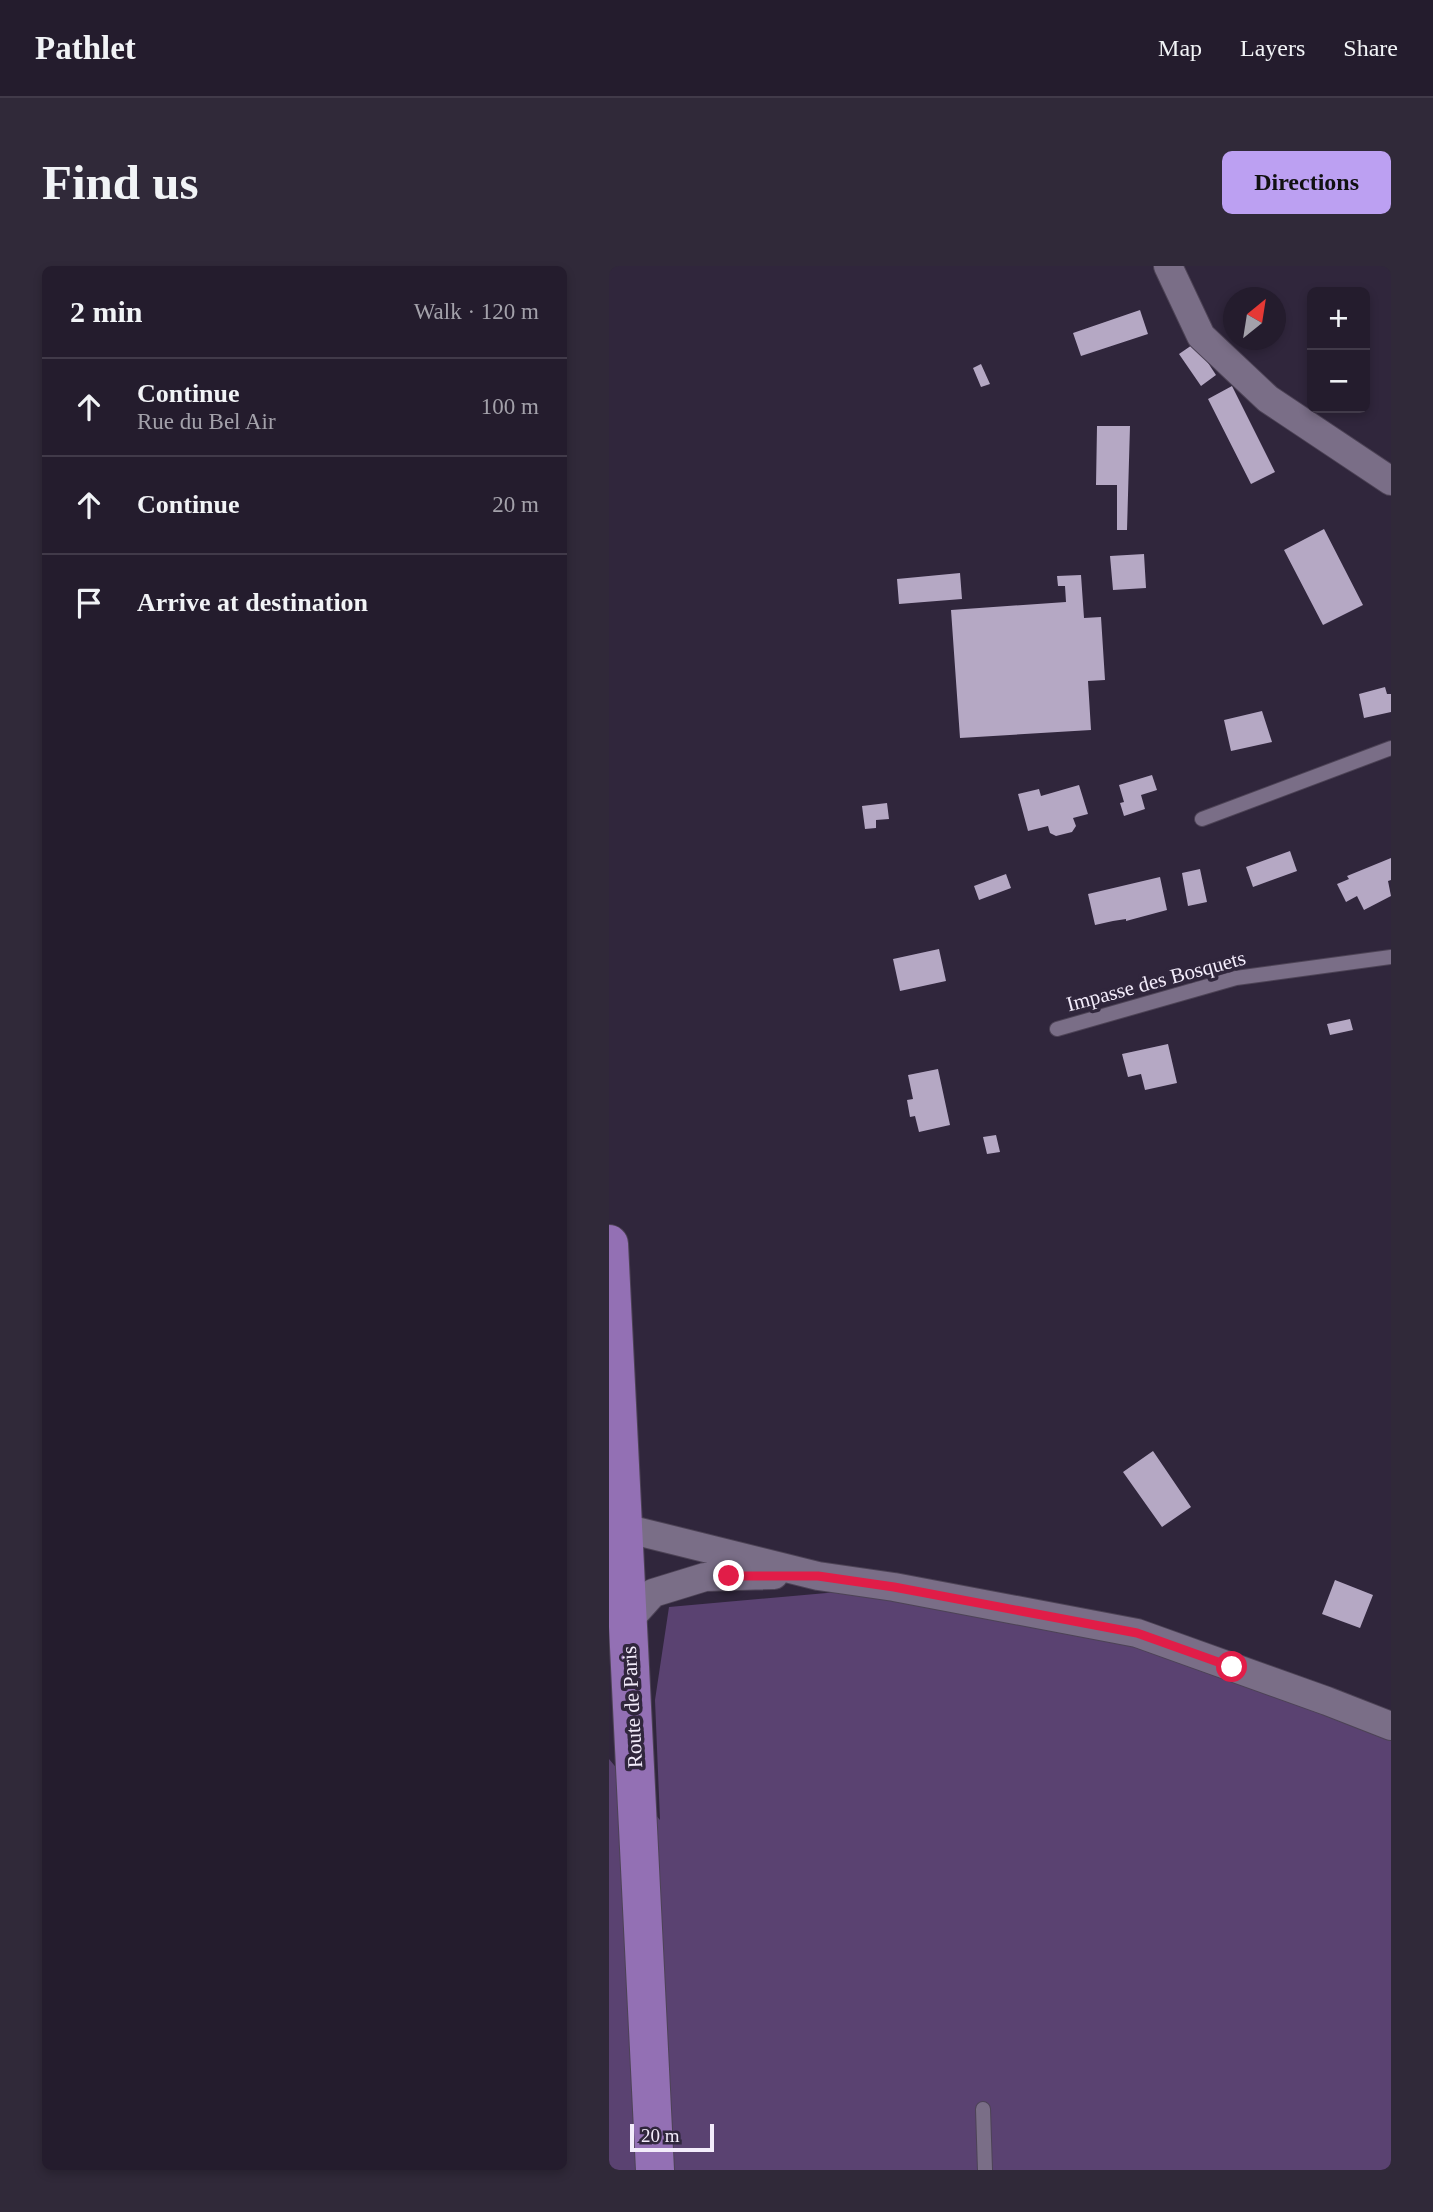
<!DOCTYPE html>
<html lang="en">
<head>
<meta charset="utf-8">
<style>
	body { margin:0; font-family:"Times New Roman",serif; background:#302939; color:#f1f3f6 }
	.controls { position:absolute; right:21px; top:21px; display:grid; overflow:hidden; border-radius:10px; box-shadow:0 4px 10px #0003 }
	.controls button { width:63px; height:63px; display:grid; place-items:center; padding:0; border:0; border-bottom:2px solid #413a49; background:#241c2d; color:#f1f3f6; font:35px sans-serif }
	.compass { position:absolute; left:614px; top:21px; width:63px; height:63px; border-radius:50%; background:#241c2d; box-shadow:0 4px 10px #0003; rotate:30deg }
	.scale { position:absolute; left:21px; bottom:18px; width:84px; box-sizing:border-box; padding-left:7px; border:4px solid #f3ecfb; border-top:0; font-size:19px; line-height:24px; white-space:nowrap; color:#f3ecfb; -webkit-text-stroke:5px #30263c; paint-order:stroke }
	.stop { position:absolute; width:21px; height:21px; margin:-16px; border:5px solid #e11d48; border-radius:50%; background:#fff }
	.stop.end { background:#e11d48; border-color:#fff; box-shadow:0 2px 7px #0008 }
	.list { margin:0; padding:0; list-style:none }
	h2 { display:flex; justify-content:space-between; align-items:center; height:91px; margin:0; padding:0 28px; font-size:30px }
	h2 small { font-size:23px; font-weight:400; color:#a3a1aa }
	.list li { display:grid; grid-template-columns:46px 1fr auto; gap:21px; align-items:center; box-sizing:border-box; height:98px; padding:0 28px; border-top:2px solid #413a49 }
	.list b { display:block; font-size:26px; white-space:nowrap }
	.list p { margin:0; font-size:23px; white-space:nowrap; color:#a3a1aa }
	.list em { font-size:23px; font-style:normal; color:#a3a1aa }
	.icon { flex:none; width:38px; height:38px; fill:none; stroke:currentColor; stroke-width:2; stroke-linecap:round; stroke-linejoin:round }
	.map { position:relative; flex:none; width:782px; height:1904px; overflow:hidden; border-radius:10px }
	header { display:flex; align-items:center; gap:42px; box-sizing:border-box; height:98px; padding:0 35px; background:#241c2d; border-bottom:2px solid #413a49 }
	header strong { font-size:33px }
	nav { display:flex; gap:38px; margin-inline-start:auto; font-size:24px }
	.intro { display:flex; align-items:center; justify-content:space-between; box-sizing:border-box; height:168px; padding:0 42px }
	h1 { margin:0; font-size:49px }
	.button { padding:18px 32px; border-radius:10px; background:#bca0f2; color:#111; font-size:24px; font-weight:700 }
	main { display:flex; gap:42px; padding:0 42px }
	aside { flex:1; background:#241c2d; border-radius:10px; box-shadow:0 4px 10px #0003 }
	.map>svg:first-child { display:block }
	.green { fill:#5a4271 }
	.building { fill:#b5a8c4 }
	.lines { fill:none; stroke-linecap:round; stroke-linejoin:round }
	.service-casing { stroke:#4d4356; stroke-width:16 }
	.minor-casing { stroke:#4d4356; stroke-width:30 }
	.primary-casing { stroke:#4d4356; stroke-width:40 }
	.service { stroke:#7a6e87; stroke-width:14 }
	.minor { stroke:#7a6e87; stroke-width:28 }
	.primary { stroke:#9370b4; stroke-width:38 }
	.route { stroke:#e11d48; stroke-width:9 }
	.labels { text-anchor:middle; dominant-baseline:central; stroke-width:7; stroke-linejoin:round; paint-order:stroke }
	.street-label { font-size:21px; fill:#f3ecfb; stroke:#30263c }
</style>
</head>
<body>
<header>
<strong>Pathlet</strong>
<nav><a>Map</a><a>Layers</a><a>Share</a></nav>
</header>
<div class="intro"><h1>Find us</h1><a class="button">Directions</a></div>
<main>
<aside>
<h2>2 min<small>Walk · 120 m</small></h2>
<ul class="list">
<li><svg class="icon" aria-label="ahead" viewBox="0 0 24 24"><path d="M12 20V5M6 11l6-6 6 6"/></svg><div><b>Continue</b><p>Rue du Bel Air</p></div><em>100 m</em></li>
<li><svg class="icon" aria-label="ahead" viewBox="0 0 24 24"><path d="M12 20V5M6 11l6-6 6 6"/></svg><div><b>Continue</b></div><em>20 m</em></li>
<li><svg class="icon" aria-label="arrive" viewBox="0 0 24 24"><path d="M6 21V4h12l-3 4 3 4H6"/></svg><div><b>Arrive at destination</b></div></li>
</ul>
</aside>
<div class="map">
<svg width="782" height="1904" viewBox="0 0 782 1904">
	<rect width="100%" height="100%" fill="#30263c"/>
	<path class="green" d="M285,1321L528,1367L782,1461V1904H0V1493L51,1554L46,1434L60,1341Z"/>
	<path class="building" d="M531,44L539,68L472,90L464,67Z
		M586,77L607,109L592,120L570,88Z
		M372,98L381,118L372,121L364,102Z
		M623,120L666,206L642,218L599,133Z
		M488,160H521L518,264H508V219H487Z
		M715,263L754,339L714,359L675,284Z
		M535,288L537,322L504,324L501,290Z
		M351,307L353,333L290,338L288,313Z
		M472,309L475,352L492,351L496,414L479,415L482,464L351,472L342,344L457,336L456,320H449L448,310Z
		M776,421L778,428H782V446L755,452L750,428Z
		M653,445L663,476L622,485L615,454Z
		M543,509L548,524L532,529L536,543L515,550L511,537L515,536L510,519Z
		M470,519L479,548L464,552L467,560L463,566L447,570L441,567L439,560L419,565L409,528L430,523L432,530Z
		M278,537L280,553L267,554V562L256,563L253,540Z
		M681,585L688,605L644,621L637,601Z
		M782,592V614L779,615L782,630L755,644L748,630L737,636L728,618L740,613L738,610Z
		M591,603L598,636L579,640L573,607Z
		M397,608L402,622L370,634L365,620Z
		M551,611L558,644L517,655V653L504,655L486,659L479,628Z
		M330,683L337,715L291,725L284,693Z
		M741,753L744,764L721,769L718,758Z
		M559,778L568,817L536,824L532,808L519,811L513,788Z
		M329,803L341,859L310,866L306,850L301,851L298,834L304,833L299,809Z
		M387,869L391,886L378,888L374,871Z
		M544,1185L582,1241L553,1261L514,1206Z
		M726,1314L764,1329L751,1362L713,1348Z"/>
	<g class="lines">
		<defs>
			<path id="service" d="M593,553L782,482
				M448,763L627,712L782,691
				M374,1843L376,1904"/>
			<path id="minor" d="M559,0L592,70L659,133L782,215
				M4,1276L15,1262L209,1310L285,1321L528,1367L718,1435L782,1460
				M18,1356L44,1327L96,1311L165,1309"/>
			<path id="primary" d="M0,978L46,1904"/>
		</defs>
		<use href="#service" class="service-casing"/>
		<use href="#minor" class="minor-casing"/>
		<use href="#primary" class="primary-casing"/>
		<use href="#service" class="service"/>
		<use href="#minor" class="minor"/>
		<use href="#primary" class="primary"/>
	</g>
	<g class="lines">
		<path class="route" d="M120,1310H209L285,1321L528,1367L623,1401"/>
	</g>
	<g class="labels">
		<g class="street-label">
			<text transform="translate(547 715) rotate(-15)">Impasse des Bosquets</text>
			<text transform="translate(23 1441) rotate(-93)">Route de Paris</text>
		</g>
	</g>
</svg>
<div class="controls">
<button>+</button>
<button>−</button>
</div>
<svg class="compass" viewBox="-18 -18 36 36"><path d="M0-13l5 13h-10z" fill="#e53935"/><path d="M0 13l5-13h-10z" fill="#a3a1aa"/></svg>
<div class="scale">20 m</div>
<div class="stop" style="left:623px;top:1401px"></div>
<div class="stop end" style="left:120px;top:1310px"></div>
</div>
</main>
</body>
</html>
